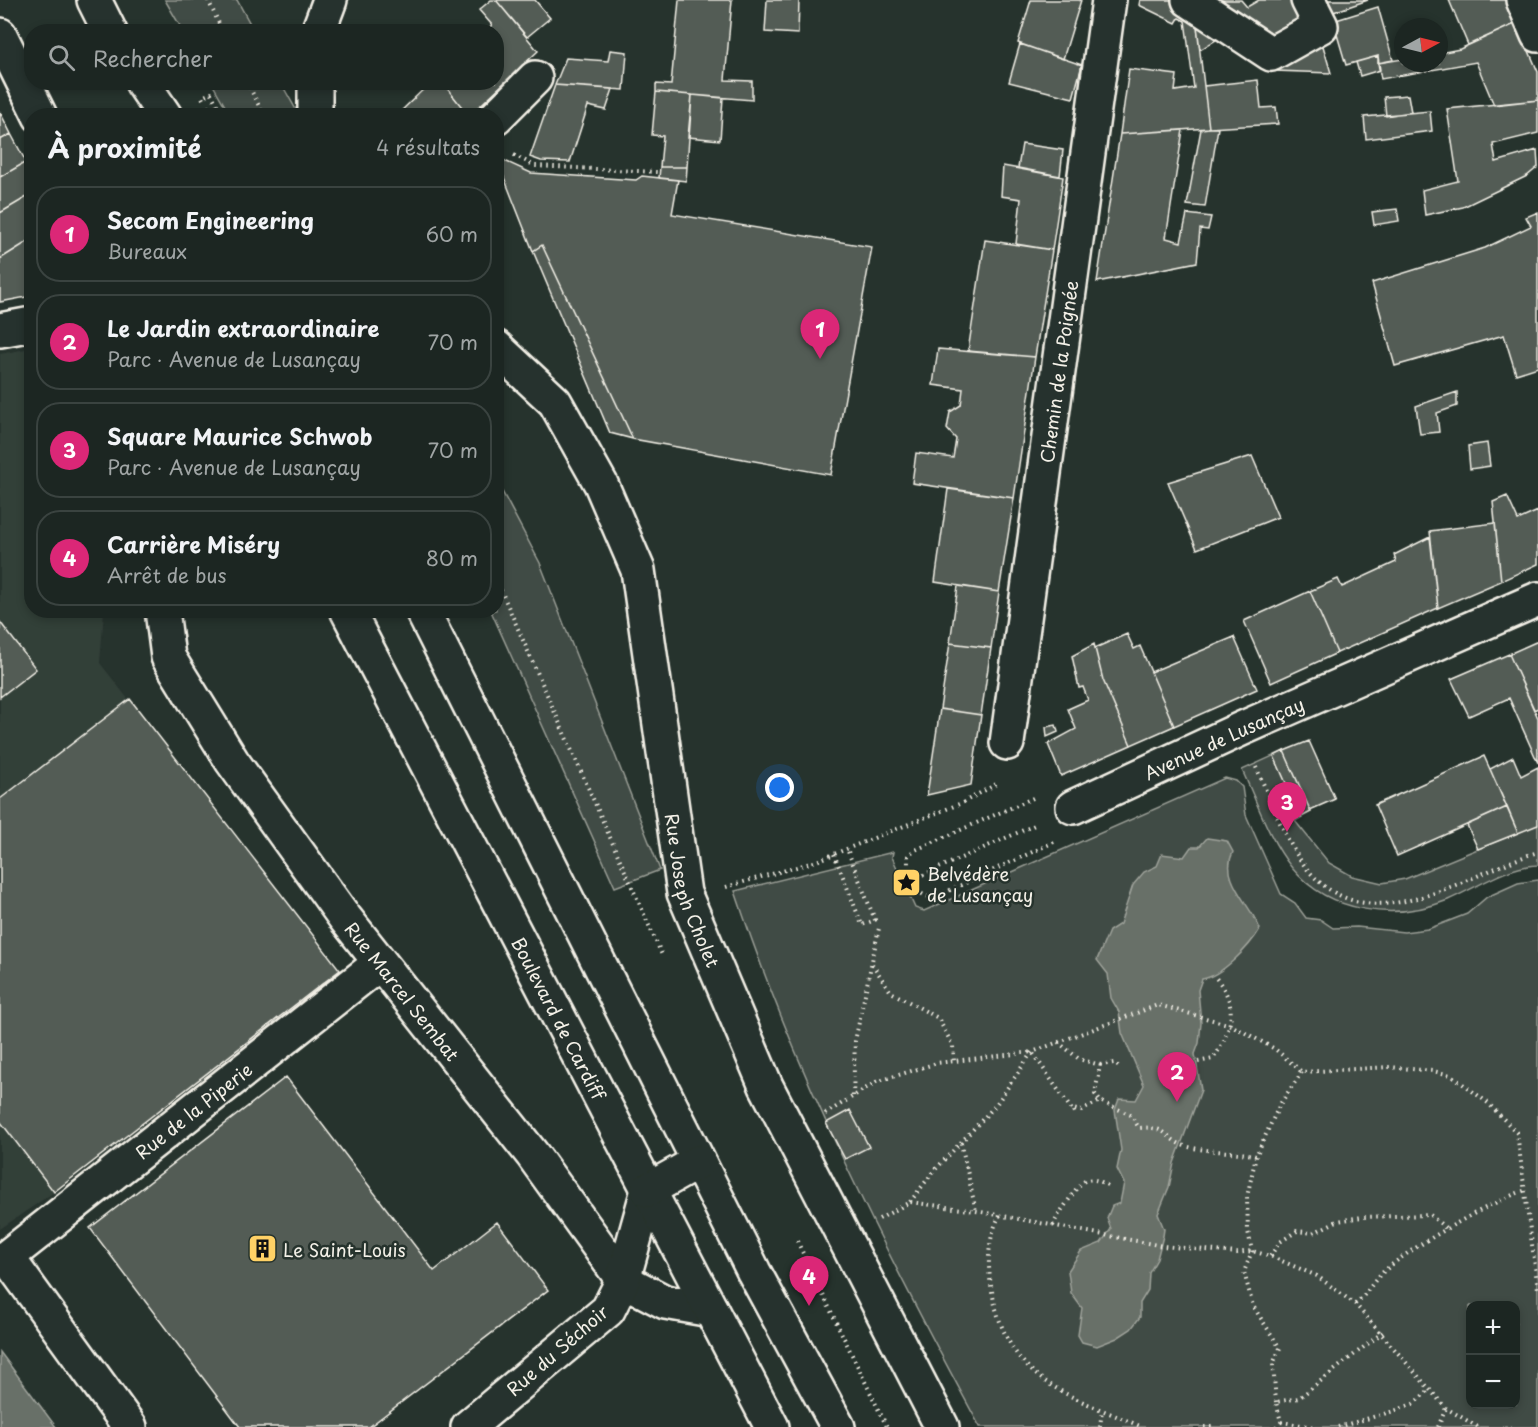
<!DOCTYPE html>
<html lang="fr">
<head>
<meta charset="utf-8">
<style>
	body { margin:0; font-family:"Playpen Sans",sans-serif; background:#29322f; color:#f1f3f6 }
	.controls { position:absolute; right:18px; bottom:18px; display:grid; overflow:hidden; border-radius:12px; box-shadow:0 3px 9px #0003 }
	.controls button { width:54px; height:54px; display:grid; place-items:center; padding:0; border:0; border-bottom:2px solid #3a4340; background:#1c2622; color:#f1f3f6; font:30px sans-serif }
	.compass { position:absolute; left:1394px; top:18px; width:54px; height:54px; border-radius:50%; background:#1c2622; box-shadow:0 3px 9px #0003; rotate:83deg }
	.you { position:absolute; left:780px; top:788px; width:21px; height:21px; margin:-15px; border:4px solid #fff; border-radius:50%; background:#1a73e8; box-shadow:0 0 0 9px #1a73e833 }
	.badge { display:grid; place-items:center; width:39px; height:39px; border-radius:50%; background:#db2777; color:#fff; font-size:20px; font-weight:700 }
	.pin { position:absolute; translate:-50% -50px; filter:drop-shadow(0 2px 3px #0008) }
	.pin::after { content:''; position:absolute; top:32px; width:21px; height:18px; background:inherit; clip-path:polygon(0 0,100% 0,50% 100%) }
	.list { margin:0; padding:0; list-style:none }
	h2 { display:flex; justify-content:space-between; align-items:center; height:78px; margin:0; padding:0 24px; font-size:26px }
	h2 small { font-size:20px; font-weight:400; color:#a0a5a5 }
	.list li { display:grid; grid-template-columns:39px 1fr auto; gap:18px; align-items:center; box-sizing:border-box; height:96px; margin:0 12px 12px; padding:0 12px; border:2px solid #3a4340; border-radius:24px }
	.list b { display:block; font-size:22px; white-space:nowrap }
	.list p { margin:0; font-size:20px; white-space:nowrap; color:#a0a5a5 }
	.list em { font-size:20px; font-style:normal; color:#a0a5a5 }
	.icon { flex:none; width:33px; height:33px; fill:none; stroke:currentColor; stroke-width:2; stroke-linecap:round; stroke-linejoin:round }
	.map { position:relative; flex:none; width:1538px; height:1427px; overflow:hidden }
	.search { position:absolute; background:#1c2622; box-shadow:0 3px 9px #0003; left:24px; top:24px; width:480px; height:66px; display:flex; align-items:center; gap:15px; box-sizing:border-box; padding:0 21px; border-radius:24px; color:#a0a5a5; font-size:22px }
	.panel { position:absolute; background:#1c2622; box-shadow:0 3px 9px #0003; left:24px; top:108px; width:480px; height:510px; border-radius:24px }
	.map>svg:first-child { display:block }
	.built { fill:#333f39 }
	.green { fill:#414b45; stroke:#9a9e96; stroke-width:1.5; fill-rule:evenodd }
	.water { fill:#676f68; stroke:#9fa39b; stroke-width:1.5 }
	.building { fill:#525c55; stroke:#f4f1e8; stroke-width:1.5 }
	.lines { fill:none; stroke-linecap:round; stroke-linejoin:round }
	.minor-casing { stroke:#f4f1e8; stroke-width:38 }
	.major-casing { stroke:#f4f1e8; stroke-width:38 }
	.path { stroke:#f4f1e8; stroke-width:4; stroke-dasharray:1.5 4.5; stroke-linecap:butt }
	.minor { stroke:#26332d; stroke-width:33 }
	.major { stroke:#26332d; stroke-width:33 }
	.labels { text-anchor:middle; dominant-baseline:central; stroke-width:5; stroke-linejoin:round; paint-order:stroke }
	.street-label { font-size:18px; fill:#f4f1e8; stroke:#26332d }
	.poi-label { font-size:18px; fill:#f4f1e8; stroke:#26332d; text-anchor:start }
</style>
</head>
<body>
<div class="map">
<svg width="1538" height="1427" viewBox="0 0 1538 1427">
	<rect width="100%" height="100%" fill="#26332d"/>
	<filter id="ink" filterUnits="userSpaceOnUse"><feTurbulence type="fractalNoise" baseFrequency=".0167" numOctaves="2"/><feDisplacementMap in="SourceGraphic" scale="12" xChannelSelector="R" yChannelSelector="G"/><feConvolveMatrix kernelMatrix="1 2 1 2 8 2 1 2 1" color-interpolation-filters="sRGB"/></filter>
	<g filter="url(#ink)">
		<path class="built" d="M31,348L32,610L104,611L100,663L340,970L54,1192L0,1229V354Z"/>
		<path class="green" d="M165,0H237L254,31H183Z
			M212,83H281L299,115H230Z
			M497,482L540,563L660,870L615,887L491,611L496,610Z
			M1284,751L1311,812L1295,821L1329,863L1352,876L1382,883L1405,879L1538,824V865C1507,866 1476,888 1448,900C1396,921 1330,914 1292,868C1269,840 1257,802 1242,770Z
			M1225,778L1236,781L1242,787L1246,815L1281,894L1295,903L1306,918L1321,920L1333,928L1357,927L1404,932L1428,929L1467,914L1487,897L1518,883L1538,880V1427H980C886,1254 797,1078 735,891L893,852L892,857L915,908L924,911ZM1470,1306H1516V1404H1470Z"/>
		<path class="water" d="M1207,838L1227,841L1233,852C1219,880 1251,904 1260,929C1250,946 1222,976 1202,979L1198,990L1201,1023L1199,1043L1195,1054L1201,1090L1174,1163L1169,1187L1158,1214L1164,1229L1163,1236L1157,1259L1149,1273L1148,1290L1140,1303V1317L1131,1329L1117,1338L1097,1346L1082,1342L1078,1335L1082,1308L1071,1293L1068,1271L1081,1251L1101,1243L1111,1229L1107,1218L1112,1206L1120,1203L1124,1183L1117,1169L1121,1150L1115,1110L1119,1099L1136,1100L1144,1085L1122,1033L1119,1012L1111,998L1108,974L1097,960L1109,931L1120,924L1133,885L1144,872L1157,866L1162,854L1184,857L1191,847H1199Z
			M0,1352L56,1427H0Z"/>
		<path class="building" d="M491,0H496L538,51L469,116L442,82H496V32H484L492,25L479,10Z
			M496,0H535L550,18L527,37Z
			M679,0H732L725,80L752,81V100L656,92V84L671,85Z
			M767,0H799L798,34L765,32Z
			M1031,0H1081L1063,59L1018,43Z
			M1140,0H1176L1195,10L1209,128L1120,134L1129,69L1177,75L1175,91L1194,88L1185,21L1179,18L1176,23L1139,5Z
			M1216,0H1241L1247,7L1259,0H1301L1312,19L1270,44L1259,26L1249,29Z
			M1314,0H1368L1322,16Z
			M1449,0H1506L1517,23L1468,45Z
			M1378,7L1393,60L1378,63V56L1346,65L1333,21Z
			M1195,10L1227,33L1200,50Z
			M1517,23L1538,72V100L1494,105L1476,62L1381,79L1378,63L1403,59V63H1439V53L1460,49Z
			M1020,44L1082,65L1073,98L1009,82Z
			M1323,46L1331,73L1275,71L1281,54Z
			M610,50L627,52L624,90L555,85L566,58L608,61Z
			M1378,56L1380,70L1360,76L1356,62Z
			M1258,80L1261,108L1276,107L1278,124L1209,128L1204,86Z
			M431,82H442L469,116H396Z
			M555,85L613,89L606,110L588,106L570,162L541,161L530,157Z
			M656,92L692,95L687,167H660L663,136L652,135Z
			M692,95L723,98L720,140L688,137Z
			M1408,95L1411,112L1386,116L1384,97Z
			M1538,100V133L1493,144L1496,162L1537,150L1538,167L1527,176L1463,207L1425,215L1422,190L1458,181L1447,109Z
			M1430,111L1432,131L1366,139L1364,117Z
			M0,112L11,134L0,140Z
			M1209,128H1218L1205,207L1187,205L1201,129Z
			M1183,130L1166,238L1181,242L1187,214L1211,217L1208,230L1200,229L1197,262L1097,282L1120,134Z
			M11,134L26,162L0,177V140Z
			M1022,144L1063,150L1060,176L1018,168Z
			M496,157L531,173L636,180L642,176L678,180L672,214L872,247L831,475L633,439L542,245L533,251Z
			M26,162L32,174V194L0,213V177Z
			M1003,166L1063,177L1052,250L1016,244L1021,199L1001,196Z
			M660,167H687L686,181L659,178Z
			M32,194V239L0,259V213Z
			M1397,209L1399,221L1374,225L1372,212Z
			M1538,212V367L1516,374L1504,335L1395,366L1372,283L1485,248L1531,226L1526,217Z
			M32,239V296L0,302V259Z
			M985,240L1052,250L1035,357L968,351Z
			M542,245L633,439L610,433L533,251Z
			M938,349L1035,357L1014,498L912,483L916,453L953,458L956,439L947,429L950,412L961,405L963,389L933,385Z
			M1457,392V406L1437,413L1439,432L1420,434L1416,406Z
			M1487,443L1490,466L1470,469L1468,446Z
			M1252,456L1278,517L1197,549L1168,482Z
			M948,489L1014,498L999,592L935,582Z
			M1507,496L1518,520L1538,511V564L1501,581L1493,502Z
			M1495,523L1501,581L1438,608L1430,531Z
			M1430,537L1438,608L1337,653L1310,591L1338,579L1342,587L1396,562L1394,555Z
			M958,586L999,592L991,648L950,643Z
			M1310,591L1337,653L1271,683L1244,621Z
			M0,622L36,669L0,697Z
			M1127,634L1134,649L1140,646L1174,726L1131,745L1103,680L1095,648Z
			M1234,637L1257,689L1174,726L1151,672Z
			M1538,641V708L1534,710L1509,654Z
			M950,643L991,648L981,715L940,709Z
			M1094,644L1103,680L1131,745L1061,776L1048,744L1076,729L1068,709L1088,700L1083,687L1079,688L1072,656Z
			M1509,654L1538,718V763L1509,698L1469,716L1451,679Z
			M130,699L340,970L54,1192L0,1121V799Z
			M940,709L981,715L971,785L927,795Z
			M1056,725L1058,732L1047,737L1046,727Z
			M1309,741L1335,799L1310,810L1284,751Z
			M1284,751L1311,812L1301,817L1274,756Z
			M1484,756L1507,807L1397,856L1375,805Z
			M1513,757L1521,776L1538,767V825L1518,833L1490,769Z
			M1507,807L1518,833L1478,849L1467,825Z
			M286,1077L434,1271L497,1222L548,1290L369,1427H240L90,1228Z
			M850,1110L869,1147L845,1159L826,1123Z"/>
		<g class="lines">
			<defs>
				<g id="minor">
					<path d="M1189,0L1271,54L1321,26L1308,0"/>
					<path d="M1523,0L1538,35"/>
					<path d="M318,32L330,0"/>
					<path d="M0,35L40,116"/>
					<path d="M315,116V82"/>
					<path d="M496,117L535,78"/>
					<path d="M0,330L32,324"/>
					<path id="s1" d="M496,347L555,402L601,484L638,570L684,893L766,1086L942,1427"/>
					<path id="s2" d="M162,610L168,657L232,761L345,918L532,1154L623,1280L665,1302L711,1310"/>
					<path id="s3" d="M1007,743L1109,0"/>
					<path id="s4" d="M1073,807L1241,729L1538,599"/>
					<path id="s5" d="M130,1427L7,1257L380,963"/>
					<path d="M468,1427L608,1310L623,1280L648,1190"/>
				</g>
				<g id="major">
					<path d="M94,0L110,32"/>
					<path d="M142,82L165,116"/>
					<path id="s6" d="M347,610L772,1427"/>
					<path d="M422,610L754,1272L838,1427"/>
					<path d="M648,1190L698,1162"/>
				</g>
			</defs>
			<use href="#minor" class="minor-casing"/>
			<use href="#major" class="major-casing"/>
			<path class="path" d="M208,0L223,32
				M247,82L264,116
				M203,99L202,97L211,93L223,116
				M207,106L212,116
				M514,155L535,166L657,172
				M496,579L662,955
				M1256,767C1271,800 1283,837 1304,865C1368,949 1464,874 1538,852
				M1033,798L913,851L908,856C907,874 913,895 933,898L1054,842
				M834,854L862,925L875,920L847,849
				M912,880L1037,824
				M726,887L814,862L964,802L998,783
				M872,964L891,992L938,1018L953,1046L954,1061
				M1058,1042L1079,1059L1100,1065L1095,1094L1100,1101
				M1198,1062L1213,1059C1232,1031 1240,1005 1215,977
				M1100,1065L1114,1063L1119,1067
				M853,1096L855,1041L879,928
				M825,1114L876,1082L937,1063L1032,1052L1074,1113L1073,1109L1081,1111L1100,1101L1131,1115L1139,1128C1169,1125 1165,1140 1185,1146C1209,1153 1233,1150 1256,1156
				M961,1143L976,1211
				M910,1202L934,1171L995,1106L1032,1052L1158,1005L1231,1025L1275,1049L1302,1072L1390,1067L1433,1071L1451,1075L1488,1103L1517,1133L1538,1289
				M1000,1215C987,1239 987,1265 992,1291C1009,1384 1066,1393 1142,1427
				M879,1219L910,1202L976,1211L1163,1246L1237,1253L1252,1251L1270,1256L1317,1276L1355,1304L1446,1408L1478,1427
				M1053,1226C1057,1216 1062,1210 1068,1201C1080,1183 1086,1171 1110,1187
				M797,1241L887,1427
				M1270,1256L1280,1242L1297,1231L1313,1233L1337,1221L1362,1217L1430,1215L1448,1230
				M1355,1304C1367,1294 1370,1286 1379,1276C1404,1250 1492,1201 1526,1190
				M1276,1402L1273,1364L1280,1348L1253,1306L1244,1272L1252,1251L1248,1231L1247,1197L1256,1156L1280,1104L1302,1072
				M1281,1422L1315,1427
				M1100,1427L1102,1410
				M1204,1427H1215
				M1276,1427L1281,1422L1276,1402L1299,1398L1383,1332
				M1338,1427L1394,1411L1413,1404L1429,1390
				M1438,1427L1446,1408"/>
			<use href="#minor" class="minor"/>
			<use href="#major" class="major"/>
		</g>
	</g>
	<defs>
		<symbol id="sight-square" viewBox="-11 -11 22 22"><rect x="-9" y="-9" width="18" height="18" rx="4" fill="#ffd166" stroke="#26332d"/><path d="M0-6L1.8-2.2L6-1.7L2.9 1.2L3.7 5.4L0 3.3L-3.7 5.4L-2.9 1.2L-6-1.7L-1.8-2.2Z" fill="#111"/></symbol>
		<symbol id="building-square" viewBox="-11 -11 22 22"><rect x="-9" y="-9" width="18" height="18" rx="4" fill="#ffd166" stroke="#26332d"/><path d="M-4-6H4V6H1V3H-1V6H-4ZM-2.5-4.3h1.7v1.8h-1.7ZM.8-4.3h1.7v1.8H.8ZM-2.5-1h1.7V.8h-1.7ZM.8-1h1.7V.8H.8Z" fill="#111"/></symbol>
	</defs>
	<g fill-rule="evenodd">
		<use href="#sight-square" x="890" y="866" width="33" height="33"/>
		<use href="#building-square" x="246" y="1232" width="33" height="33"/>
	</g>
	<g class="labels">
		<g class="street-label">
			<text stroke="none"><textPath href="#s3" startOffset="375">Chemin de la Poignée</textPath></text>
			<text stroke="none"><textPath href="#s4" startOffset="166">Avenue de Lusançay</textPath></text>
			<text stroke="none"><textPath href="#s1" startOffset="594">Rue Joseph Cholet</textPath></text>
			<text stroke="none"><textPath href="#s2" startOffset="456">Rue Marcel Sembat</textPath></text>
			<text stroke="none"><textPath href="#s6" startOffset="460">Boulevard de Cardiff</textPath></text>
			<text stroke="none"><textPath href="#s5" startOffset="447">Rue de la Piperie</textPath></text>
			<text transform="translate(557 1350) rotate(-41)">Rue du Séchoir</text>
		</g>
		<g class="poi-label">
			<text x="927" y="873">Belvédère<tspan x="927" dy="21">de Lusançay</tspan></text>
			<text x="283" y="1249">Le Saint-Louis</text>
		</g>
	</g>
</svg>
<div class="controls">
<button>+</button>
<button>−</button>
</div>
<svg class="compass" viewBox="-18 -18 36 36"><path d="M0-13l5 13h-10z" fill="#e53935"/><path d="M0 13l5-13h-10z" fill="#a0a5a5"/></svg>
<div class="you"></div>
<div class="pin badge" style="left:820px;top:359px">1</div>
<div class="pin badge" style="left:1177px;top:1102px">2</div>
<div class="pin badge" style="left:1287px;top:832px">3</div>
<div class="pin badge" style="left:809px;top:1306px">4</div>
<div class="search"><svg class="icon" aria-label="search" viewBox="0 0 24 24"><circle cx="10" cy="10" r="6"/><path d="M15 15l6 6"/></svg>Rechercher</div>
<section class="panel">
<h2>À proximité<small>4 résultats</small></h2>
<ul class="list">
<li><span class="badge">1</span><div><b>Secom Engineering</b><p>Bureaux</p></div><em>60 m</em></li>
<li><span class="badge">2</span><div><b>Le Jardin extraordinaire</b><p>Parc · Avenue de Lusançay</p></div><em>70 m</em></li>
<li><span class="badge">3</span><div><b>Square Maurice Schwob</b><p>Parc · Avenue de Lusançay</p></div><em>70 m</em></li>
<li><span class="badge">4</span><div><b>Carrière Miséry</b><p>Arrêt de bus</p></div><em>80 m</em></li>
</ul>
</section>
</div>
</body>
</html>
